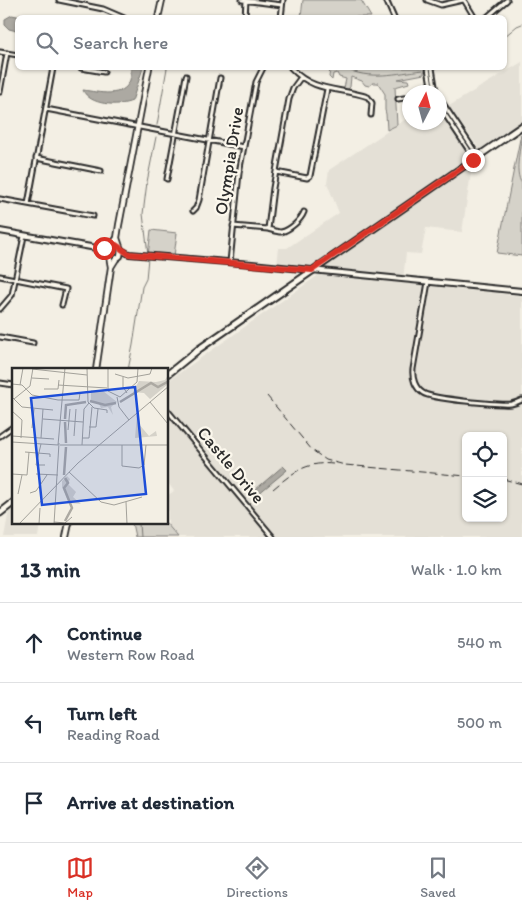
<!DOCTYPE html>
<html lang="en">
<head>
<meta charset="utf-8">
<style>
	body { margin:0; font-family:Itim,sans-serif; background:#f6f6f7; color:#1f2937 }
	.controls { position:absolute; right:15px; bottom:15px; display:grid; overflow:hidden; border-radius:8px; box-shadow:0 1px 4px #0004 }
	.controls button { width:45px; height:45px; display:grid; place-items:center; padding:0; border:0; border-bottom:1px solid #e0e1e3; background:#fff; color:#1f2937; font:25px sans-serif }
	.compass { position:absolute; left:402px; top:85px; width:45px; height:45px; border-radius:50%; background:#fff; box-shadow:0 1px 4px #0004; rotate:6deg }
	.stop { position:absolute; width:15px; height:15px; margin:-11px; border:4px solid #d93025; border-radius:50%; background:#fff }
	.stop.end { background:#d93025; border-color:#fff; box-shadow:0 1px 5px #0008 }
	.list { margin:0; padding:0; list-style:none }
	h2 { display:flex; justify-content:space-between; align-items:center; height:65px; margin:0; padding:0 20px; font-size:21px }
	h2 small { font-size:16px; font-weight:400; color:#747a83 }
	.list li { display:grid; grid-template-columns:32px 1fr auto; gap:15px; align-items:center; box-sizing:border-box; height:80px; padding:0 20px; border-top:1px solid #e0e1e3 }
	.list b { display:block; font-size:19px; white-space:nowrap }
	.list p { margin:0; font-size:16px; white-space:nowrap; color:#747a83 }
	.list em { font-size:16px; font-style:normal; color:#747a83 }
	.icon { flex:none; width:28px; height:28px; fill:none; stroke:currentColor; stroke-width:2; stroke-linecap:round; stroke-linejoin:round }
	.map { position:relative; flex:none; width:522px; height:537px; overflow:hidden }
	.search { position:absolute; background:#fff; box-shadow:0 1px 4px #0004; left:15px; right:15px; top:15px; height:55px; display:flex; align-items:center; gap:12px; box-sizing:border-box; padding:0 18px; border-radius:8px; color:#747a83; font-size:19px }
	.sheet { height:305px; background:#fff }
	nav { display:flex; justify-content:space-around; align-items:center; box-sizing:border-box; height:70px; border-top:1px solid #e0e1e3; background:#fff; font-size:14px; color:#747a83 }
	nav a { display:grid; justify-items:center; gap:2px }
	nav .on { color:#d93025 }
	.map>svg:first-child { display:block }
	.built { fill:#e4e0d6; fill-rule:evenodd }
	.green { fill:#d5d2c9; stroke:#807e7a }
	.water { fill:#aca9a2; stroke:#787772 }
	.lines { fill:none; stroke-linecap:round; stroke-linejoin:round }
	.stream { stroke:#787772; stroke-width:1 }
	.minor-casing { stroke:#2b2b2b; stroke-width:7 }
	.tertiary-casing { stroke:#2b2b2b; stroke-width:8 }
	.secondary-casing { stroke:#2b2b2b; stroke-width:8 }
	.primary-casing { stroke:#2b2b2b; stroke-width:9 }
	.minor { stroke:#fbf7ec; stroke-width:3 }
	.tertiary { stroke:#fbf7ec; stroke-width:4 }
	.secondary { stroke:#fbf7ec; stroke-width:4.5 }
	.primary { stroke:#fbf7ec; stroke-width:5 }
	.rail { stroke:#2b2b2b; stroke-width:1; stroke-dasharray:8 4; stroke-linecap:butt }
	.route { stroke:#d93025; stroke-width:6 }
	.labels { text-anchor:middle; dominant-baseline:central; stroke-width:4.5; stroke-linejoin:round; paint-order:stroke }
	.street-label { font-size:18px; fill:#2b2b2b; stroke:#fbf7ec }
	.inset-river { fill:none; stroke:#aca9a2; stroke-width:2.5 }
	.inset-road { fill:none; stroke:#a3a19a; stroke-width:1 }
	.view { fill:#1d4ed8; fill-opacity:0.15; stroke:#1d4ed8; stroke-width:2.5 }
	.inset-edge { fill:none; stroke:#2b2b2b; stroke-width:2.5 }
</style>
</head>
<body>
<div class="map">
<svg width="522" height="537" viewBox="0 0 522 537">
	<rect width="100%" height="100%" fill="#f3efe4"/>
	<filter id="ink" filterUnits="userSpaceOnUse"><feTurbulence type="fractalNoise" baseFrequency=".02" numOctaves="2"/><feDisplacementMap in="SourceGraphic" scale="10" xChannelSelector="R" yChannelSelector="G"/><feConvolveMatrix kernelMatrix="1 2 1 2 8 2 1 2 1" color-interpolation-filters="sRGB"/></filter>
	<g filter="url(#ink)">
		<path class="built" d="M522,62V256L497,253L521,135L480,150L449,106Z
			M440,109L470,156L311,267L277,265L279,248H287L339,213L327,183L329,170L409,117L410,122H440Z
			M473,160L462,232L426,228L421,254L406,253L403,280L312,270Z
			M320,274L522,296V537H178L166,523H168V495L174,491L168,483V381ZM466,436H503V518H466Z
			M14,502V523H40L38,537H4L10,505Z"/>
		<path class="green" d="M303,0H361L371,17H301Z
			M333,68H426V71H424V74L398,79L408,80L409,83L395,87L397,125L387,130L386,114L385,110V94L378,83H373L369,86L365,85L362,81L351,77L350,87L346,91L344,88L346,79L339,77L337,73L333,74L332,80L329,77L330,69Z
			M521,134C522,147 513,170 522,184V256L497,253Z
			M151,230L177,233L174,256H148Z
			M132,523H166L178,537H135Z"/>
		<path class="water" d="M12,15L22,17L18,18L17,31L9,29L5,25V19Z
			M130,68H143L132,101C118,107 89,105 83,90C98,92 124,99 130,80C131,75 132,73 130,68Z
			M283,466L287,470L258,494L255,490Z"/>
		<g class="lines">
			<path class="stream" d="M504,37L517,26L522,24
				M345,68C368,81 398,73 423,70
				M157,125L167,68
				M148,254L143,214L147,182L156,137
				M128,370L133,345L142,287L146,279L148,258
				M139,523L140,537"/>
			<defs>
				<path id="minor" d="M59,0L103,9L124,18
					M242,0L282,5
					M386,0L394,18
					M427,0L441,5L463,0
					M464,0L475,18
					M245,18L246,0
					M281,18L283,0
					M486,18L507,0
					M0,52L18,55
					M81,68L104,72
					M291,68C314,93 339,87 368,97L372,103L371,115
					M428,68L432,92
					M432,68L436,92
					M0,92L7,53
					M398,99L410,97
					M440,99L478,156
					M440,107L474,158
					M46,109L244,147
					M36,158L101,171
					M276,172L307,178L310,176L327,89
					M167,179L186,76
					M0,199L93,216
					M28,204L53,68
					M193,211L196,208L199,200L220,78
					M233,226L268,229L273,188L289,99L293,88L301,77
					M268,229C272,230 277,232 281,232C290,230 301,220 304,212
					M230,262L239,173L256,82L263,68
					M0,276L66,289L62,305
					M428,282L413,369C412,378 415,388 423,393C432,399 498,405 511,404C515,403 518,402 522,400
					M0,309L12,295L24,236
					M0,337L33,343
					M0,383L14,385
					M168,411L273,537
					M0,436L14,426"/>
				<path id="tertiary" d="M0,231L102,249L109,247
					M121,250L129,254L252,264L522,291"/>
				<path id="secondary" d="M158,18L162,0
					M111,267L108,250L117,238
					M96,370L111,267L116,259L120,256L121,250L117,238L119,225L149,68
					M66,537L69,523"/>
				<path id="primary" d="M168,374L199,349L522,126
					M0,513L14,502"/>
			</defs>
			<use href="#minor" class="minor-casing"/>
			<use href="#tertiary" class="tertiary-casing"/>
			<use href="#secondary" class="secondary-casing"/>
			<use href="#primary" class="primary-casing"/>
			<use href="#minor" class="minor"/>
			<use href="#tertiary" class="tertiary"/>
			<use href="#secondary" class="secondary"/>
			<use href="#primary" class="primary"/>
			<path class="rail" d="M267,396L312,450L326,460L345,465L466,476
				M503,479L522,484
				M273,489C292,473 307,461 333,464"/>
		</g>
	</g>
	<g class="lines" filter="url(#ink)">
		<path class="route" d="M104,248L116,245L129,254L312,270L473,160"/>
	</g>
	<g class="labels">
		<g class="street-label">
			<text transform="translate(229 161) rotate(-81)">Olympia Drive</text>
			<text transform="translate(231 465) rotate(50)">Castle Drive</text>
		</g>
	</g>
	<g transform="translate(12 368)">
		<rect width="156" height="156" fill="#f3efe4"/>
		<path d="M156,7V16L138,31L132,25L121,24L127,13L144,14L153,12ZM79,22L91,23L105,34L99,39L101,47L96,39L89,40L87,36L79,32ZM125,46L126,55L137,68L144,63L145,68L123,70ZM55,108L58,111L56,116L64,124L61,129L69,136L57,135L50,119V113Z" fill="#d5d2c9"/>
		<path class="inset-river" d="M78,33L93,37L104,35M108,34L139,15L146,19L157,13M53,51L54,37L74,34M53,54L54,75M52,107L54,79M53,153L60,140L52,120L56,115L53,110"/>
		<path class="inset-road" d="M75,0L76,34L82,40L95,42V45M96,0V23L108,29L125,14L126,0M20,1L75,7M103,6L116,10L138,6L140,0M111,9V19L115,25M20,10L37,11M0,16L10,17L20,27L46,32H67L68,25M8,17L11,0M46,17L95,20M32,21H46L47,12M0,29L10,39L41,42M105,29L107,39L117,52M2,31L18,18L21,0M138,34L156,56M0,43L10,52L9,70M31,51L71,54M77,59H84L86,41M20,60L22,41M56,62L58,41M0,68L42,71M62,68L64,41M29,70L31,41M70,70H77L80,39M0,74L46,77M29,76L24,97H33M46,77L53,0M48,77H157M70,77L72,41L77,35M110,77V98L127,100L132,97L134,77M13,84L38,86V89M57,104L89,134L102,137L130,129M0,106L15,107L17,84M24,106L46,107M18,125L24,123L35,107M6,126L10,107M114,134L115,156M42,154L53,155L60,149M7,156L66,95L157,18M27,156L28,140M42,156L47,75"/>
		<path class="view" d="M123,19L134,126L30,137L19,30Z"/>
		<rect width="156" height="156" class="inset-edge"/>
	</g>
</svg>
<div class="controls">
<button><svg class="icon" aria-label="locate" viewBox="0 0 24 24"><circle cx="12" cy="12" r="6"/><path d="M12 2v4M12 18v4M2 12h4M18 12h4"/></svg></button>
<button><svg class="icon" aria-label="layers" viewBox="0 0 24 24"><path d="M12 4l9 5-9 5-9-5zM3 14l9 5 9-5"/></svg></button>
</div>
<svg class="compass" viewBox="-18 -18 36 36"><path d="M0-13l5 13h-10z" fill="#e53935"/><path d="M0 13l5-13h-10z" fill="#747a83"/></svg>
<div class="stop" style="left:104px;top:248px"></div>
<div class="stop end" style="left:473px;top:160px"></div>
<div class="search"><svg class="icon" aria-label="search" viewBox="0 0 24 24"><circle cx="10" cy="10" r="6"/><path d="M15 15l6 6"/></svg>Search here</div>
</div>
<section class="sheet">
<h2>13 min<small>Walk · 1.0 km</small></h2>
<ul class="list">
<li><svg class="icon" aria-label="ahead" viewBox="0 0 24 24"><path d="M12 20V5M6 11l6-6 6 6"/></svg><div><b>Continue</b><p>Western Row Road</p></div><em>540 m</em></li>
<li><svg class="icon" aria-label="left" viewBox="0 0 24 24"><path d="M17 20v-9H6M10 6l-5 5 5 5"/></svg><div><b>Turn left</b><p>Reading Road</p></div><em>500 m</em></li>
<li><svg class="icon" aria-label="arrive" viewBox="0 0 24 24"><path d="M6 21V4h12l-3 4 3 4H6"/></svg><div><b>Arrive at destination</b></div></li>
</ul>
</section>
<nav>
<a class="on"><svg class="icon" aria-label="map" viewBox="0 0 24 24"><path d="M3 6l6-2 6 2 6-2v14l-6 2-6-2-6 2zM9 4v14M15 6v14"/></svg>Map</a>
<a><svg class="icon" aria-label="directions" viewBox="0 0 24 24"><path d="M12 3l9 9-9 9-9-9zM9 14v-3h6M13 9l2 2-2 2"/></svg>Directions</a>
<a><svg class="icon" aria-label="saved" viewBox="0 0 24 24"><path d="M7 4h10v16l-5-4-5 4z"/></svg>Saved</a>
</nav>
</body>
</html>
